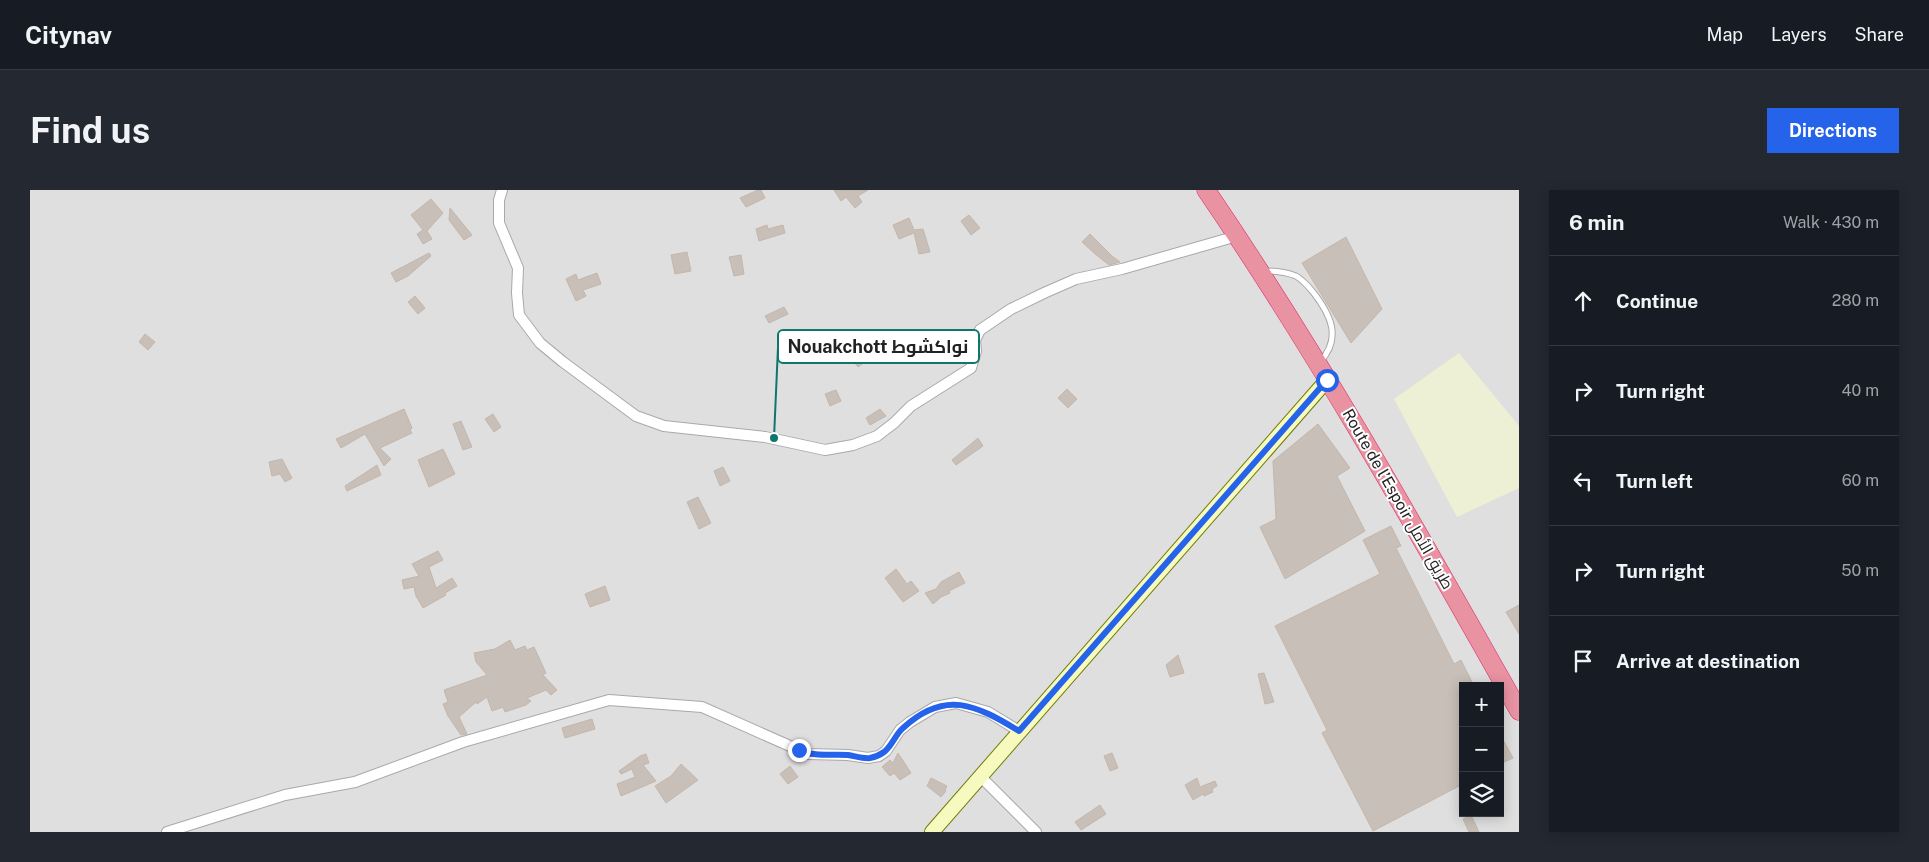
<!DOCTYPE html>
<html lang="en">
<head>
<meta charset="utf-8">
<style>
	body { margin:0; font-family:"Public Sans",Cairo,sans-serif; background:#242831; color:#f1f3f6 }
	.controls { position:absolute; right:15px; bottom:15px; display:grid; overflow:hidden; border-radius:0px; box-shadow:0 2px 12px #0003 }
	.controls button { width:45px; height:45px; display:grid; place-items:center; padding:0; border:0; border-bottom:1px solid #363941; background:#171b24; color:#f1f3f6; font:25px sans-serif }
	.stop { position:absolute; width:15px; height:15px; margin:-11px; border:4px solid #2563eb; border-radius:50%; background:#fff }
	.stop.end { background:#2563eb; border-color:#fff; box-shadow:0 1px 5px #0008 }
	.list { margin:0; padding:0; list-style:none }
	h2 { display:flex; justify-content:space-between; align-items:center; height:65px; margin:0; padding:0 20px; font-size:21px }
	h2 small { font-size:16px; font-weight:400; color:#9ea1a6 }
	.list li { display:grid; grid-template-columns:32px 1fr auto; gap:15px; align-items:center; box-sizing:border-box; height:90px; padding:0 20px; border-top:1px solid #363941 }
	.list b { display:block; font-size:19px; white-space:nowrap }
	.list em { font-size:16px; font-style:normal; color:#9ea1a6 }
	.icon { flex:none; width:28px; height:28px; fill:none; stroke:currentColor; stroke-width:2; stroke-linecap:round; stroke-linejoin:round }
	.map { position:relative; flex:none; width:1489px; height:642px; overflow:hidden; border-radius:0px }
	header { display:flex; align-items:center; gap:30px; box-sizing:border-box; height:70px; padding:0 25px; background:#171b24; border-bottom:1px solid #363941 }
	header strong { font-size:24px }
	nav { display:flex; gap:28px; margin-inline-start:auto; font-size:18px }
	.intro { display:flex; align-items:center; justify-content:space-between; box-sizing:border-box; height:120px; padding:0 30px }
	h1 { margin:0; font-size:35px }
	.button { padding:12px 22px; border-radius:0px; background:#2563eb; color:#fff; font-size:18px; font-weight:700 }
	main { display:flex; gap:30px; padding:0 30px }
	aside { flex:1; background:#171b24; border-radius:0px; box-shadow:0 2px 12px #0003 }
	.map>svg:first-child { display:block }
	.residential { fill:#e0dfdf; fill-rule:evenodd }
	.farmland { fill:#eef0d5 }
	.building { fill:#c7bfb8; stroke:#c4b6ab }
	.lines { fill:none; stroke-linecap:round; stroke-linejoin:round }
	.lane-casing { stroke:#a9a9a9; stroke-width:7 }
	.street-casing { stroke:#a9a9a9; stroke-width:12 }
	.secondary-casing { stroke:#707d05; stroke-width:16 }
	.highway-casing { stroke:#dc2a67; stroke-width:19 }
	.lane { stroke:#fff; stroke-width:5 }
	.street { stroke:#fff; stroke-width:10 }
	.secondary { stroke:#f7fabf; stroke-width:14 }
	.highway { stroke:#e892a2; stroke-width:18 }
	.route { stroke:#2563eb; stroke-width:6 }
	.labels { text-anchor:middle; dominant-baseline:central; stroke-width:4; stroke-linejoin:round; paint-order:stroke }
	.street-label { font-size:16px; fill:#222; stroke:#fff }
	.leader { fill:none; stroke:#0f766e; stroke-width:2 }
	.callout-dot { fill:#0f766e; stroke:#fff; stroke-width:2 }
	.callout { fill:#fff; stroke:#0f766e; stroke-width:2 }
	.callout-label { font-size:18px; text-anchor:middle; font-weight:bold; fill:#222 }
</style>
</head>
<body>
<header>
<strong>Citynav</strong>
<nav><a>Map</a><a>Layers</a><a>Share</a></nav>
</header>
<div class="intro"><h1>Find us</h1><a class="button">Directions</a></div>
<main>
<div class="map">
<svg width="1489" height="642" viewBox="0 0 1489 642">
	<rect width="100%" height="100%" fill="#f2efe9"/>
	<path class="residential" d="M0,0H1489V642H0ZM1433,496H1470V623H1433Z"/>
	<path class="farmland" d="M1429,163L1489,236V298L1427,327L1364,209Z"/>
	<path class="building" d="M728,0H731L735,8L716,17L710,8Z
		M804,0H838L828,6L832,12L825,18L816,7L811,11Z
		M401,9L413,23L397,41L402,49L393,54L387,44L393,40L381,25Z
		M420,18L442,45L434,50L419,30Z
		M939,25L950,38L941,45L931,31Z
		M879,28L884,40L893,39L900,62L889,64L884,43L869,49L863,35Z
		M737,35L738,39L753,35L755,43L729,51L726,39Z
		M1060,44L1082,66L1090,72L1079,75L1064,63L1052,52Z
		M1316,47L1352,119L1321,153L1272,73Z
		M657,62L661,81L645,84L641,65Z
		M399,63L401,66L378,86L366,92L361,83Z
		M711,65L714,84L704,86L699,67Z
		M567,83L571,94L553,100L556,106L546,111L536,89L546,84L548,90Z
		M385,106L395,118L388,124L378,112Z
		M754,117L758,124L739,133L735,126Z
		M115,144L125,152L118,160L109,152Z
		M832,157L840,168L828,177L820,167Z
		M1037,199L1047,209L1038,218L1028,208Z
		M806,200L811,211L800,216L795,204Z
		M374,219L382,238L380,240L382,243L350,258L361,269L354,276L335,244L311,258L306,249Z
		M850,219L856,226L840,235L836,228Z
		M463,224L471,237L464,242L455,229Z
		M431,231L442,257L433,260L423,234Z
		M1288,234L1320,278L1307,286L1335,341L1255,389L1230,337L1246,329L1243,271Z
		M948,248L953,256L926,275L922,270Z
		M413,259L425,284L399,297L388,270Z
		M252,269L262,288L255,292L250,284L242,286L239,272Z
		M347,275L351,285L317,301L315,296Z
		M693,277L700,291L690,296L684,281Z
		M668,307L681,333L669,339L657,312Z
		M1361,336L1371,356L1366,358L1424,474L1431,470L1444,496H1433V594L1343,641L1292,543L1297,540L1245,436L1350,384L1333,350Z
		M408,361L413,370L399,377L406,398L422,388L427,396L415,403L416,405L393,418L386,406L384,397L374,399L372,390L389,386L382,374Z
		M866,379L877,394L881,391L889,401L873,412L855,388Z
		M929,382L935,393L919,401L920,403L911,407L903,414L895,403L906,399L911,392Z
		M575,396L580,410L560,417L555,404Z
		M1489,415V444L1476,422Z
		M480,450L485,460L495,456L497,460L504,457L516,483L513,485L527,500L521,505L516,500L497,508L501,511L496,515L475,522L473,517L462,521L457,507L447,514L446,512L429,527L437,544L431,545L418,526L413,514L418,512L414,500L457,485L446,472L444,463L465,459Z
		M1148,465L1154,483L1140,487L1136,475Z
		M1234,483L1244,512L1235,514L1228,484Z
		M562,529L565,539L535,548L532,538Z
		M1470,544L1483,568L1470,574Z
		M868,563L881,583L870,590L864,583L860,586L852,577L860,570L863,573Z
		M1082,563L1088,578L1080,581L1074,566Z
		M616,564L619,573L613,575L626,591L591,606L587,594L605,587L602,579L591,584L589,581L610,566Z
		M651,574L668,590L636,613L625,596L641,586Z
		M760,576L768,587L758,594L750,584Z
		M901,588L917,596L915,600L916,601L911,607L897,596Z
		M1167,588L1170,597L1185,591L1187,596L1182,599L1183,602L1174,606L1173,604L1163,610L1155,595Z
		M1070,615L1076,624L1051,640L1045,632Z
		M1441,625L1449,642H1439L1433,629Z"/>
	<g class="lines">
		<defs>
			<path id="lane" d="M1235,81C1246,81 1255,82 1266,86C1273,90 1278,96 1283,102C1301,125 1312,148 1290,172"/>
			<path id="street" d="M472,0L469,10V33L488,78L487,103L489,125L510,153L533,172L606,226L634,236L735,247L795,260L823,255L847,246L864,233L881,216L941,178L946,161L945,150L950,140L981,119L1014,103L1046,89L1092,79L1207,46
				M950,586L1006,642
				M137,642L255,605L325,592L433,552L579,510L672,517L778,564L818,565L838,568L849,566L856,561L870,540L880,532L905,517L926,513L958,522L989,541"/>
			<path id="secondary" d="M902,642L1297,190"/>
			<path id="highway" d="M1176,0C1290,167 1389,344 1489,521"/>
		</defs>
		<use href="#lane" class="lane-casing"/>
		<use href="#street" class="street-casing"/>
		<use href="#secondary" class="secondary-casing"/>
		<use href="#highway" class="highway-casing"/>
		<use href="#lane" class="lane"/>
		<use href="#street" class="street"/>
		<use href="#secondary" class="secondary"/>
		<use href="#highway" class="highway"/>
	</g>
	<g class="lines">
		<path class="route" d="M769,560C784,567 801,564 818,565C825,566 833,569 840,568C845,567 850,565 854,562C862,556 865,545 873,538C915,499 946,515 989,541L1297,190"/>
	</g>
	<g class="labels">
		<g class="street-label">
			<text transform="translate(1368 309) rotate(60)">Route de l’Espoir طريق الأمل</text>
		</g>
	</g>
	<path class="leader" d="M744 248L748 157"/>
	<circle class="callout-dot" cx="744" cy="248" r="5"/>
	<rect class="callout" x="748" y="140" width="201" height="33" rx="5"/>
	<g class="callout-label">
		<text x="848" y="163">Nouakchott نواكشوط</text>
	</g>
</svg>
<div class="controls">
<button>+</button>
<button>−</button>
<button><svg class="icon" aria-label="layers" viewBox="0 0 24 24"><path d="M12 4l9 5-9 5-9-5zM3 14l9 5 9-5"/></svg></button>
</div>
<div class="stop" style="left:1297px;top:190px"></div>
<div class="stop end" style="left:769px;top:560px"></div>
</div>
<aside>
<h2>6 min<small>Walk · 430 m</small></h2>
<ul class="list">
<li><svg class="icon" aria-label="ahead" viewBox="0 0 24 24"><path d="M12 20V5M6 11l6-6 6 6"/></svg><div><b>Continue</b></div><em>280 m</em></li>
<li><svg class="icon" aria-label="right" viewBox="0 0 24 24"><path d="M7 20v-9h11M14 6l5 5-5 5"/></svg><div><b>Turn right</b></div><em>40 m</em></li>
<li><svg class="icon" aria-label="left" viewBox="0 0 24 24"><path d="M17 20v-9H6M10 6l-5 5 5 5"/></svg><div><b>Turn left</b></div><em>60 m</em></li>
<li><svg class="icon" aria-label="right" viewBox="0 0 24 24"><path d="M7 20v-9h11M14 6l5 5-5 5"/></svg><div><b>Turn right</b></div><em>50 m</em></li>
<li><svg class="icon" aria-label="arrive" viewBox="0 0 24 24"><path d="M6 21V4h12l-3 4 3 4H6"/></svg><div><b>Arrive at destination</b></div></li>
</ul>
</aside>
</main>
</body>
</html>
